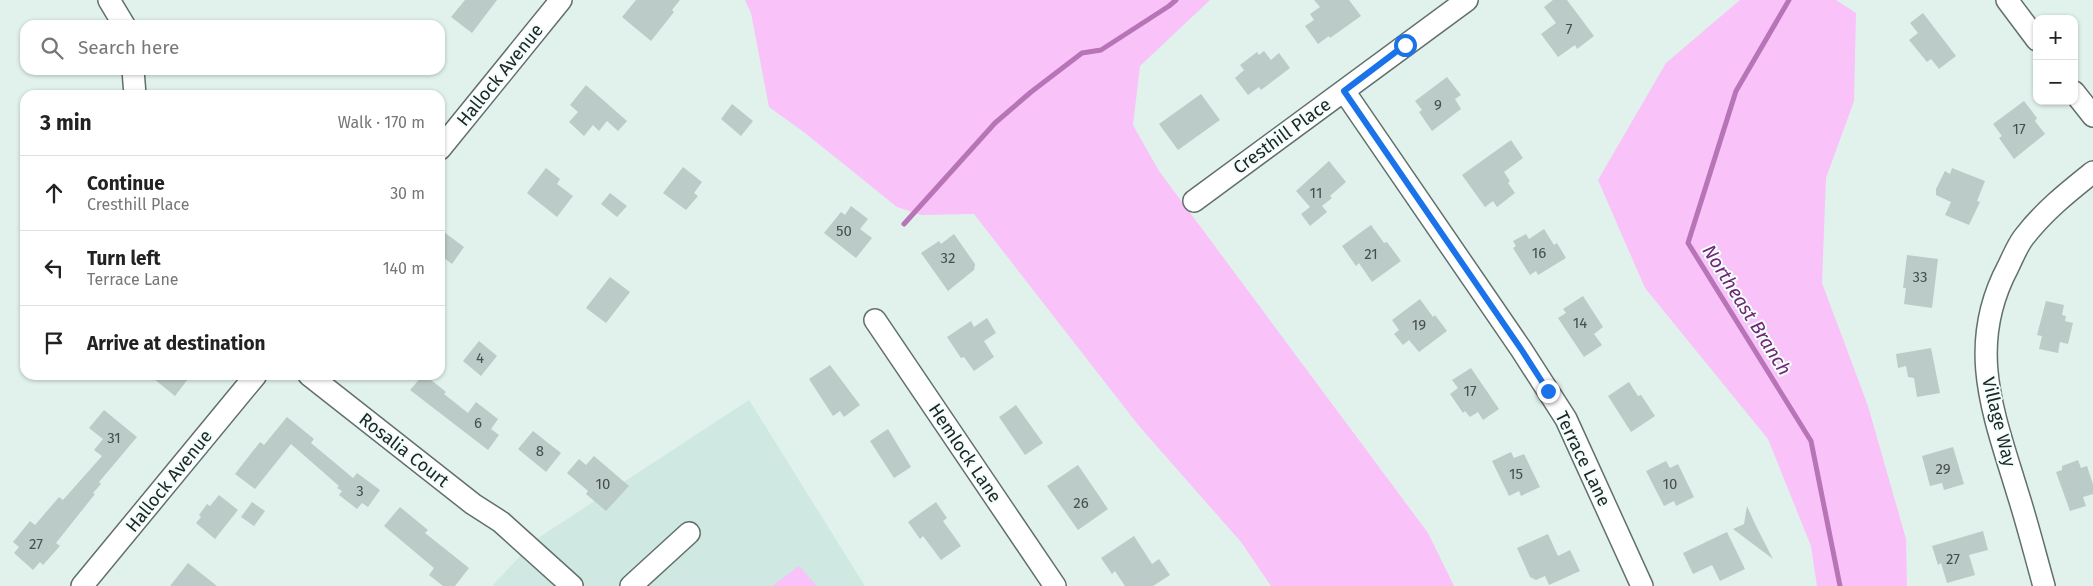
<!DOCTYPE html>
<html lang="en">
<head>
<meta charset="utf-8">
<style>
	body { margin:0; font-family:"Fira Sans",sans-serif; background:#f2f2f2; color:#222 }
	.controls { position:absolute; right:15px; top:15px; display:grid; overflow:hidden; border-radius:10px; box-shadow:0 1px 4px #0004 }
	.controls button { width:45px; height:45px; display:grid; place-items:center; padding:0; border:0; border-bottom:1px solid #e0e0e0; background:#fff; color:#222; font:25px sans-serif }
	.stop { position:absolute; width:15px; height:15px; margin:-11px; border:4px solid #1a73e8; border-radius:50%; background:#fff }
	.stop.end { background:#1a73e8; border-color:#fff; box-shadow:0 1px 5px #0008 }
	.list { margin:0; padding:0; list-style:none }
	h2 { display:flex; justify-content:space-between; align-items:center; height:65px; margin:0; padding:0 20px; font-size:21px }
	h2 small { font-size:16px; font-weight:400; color:#767676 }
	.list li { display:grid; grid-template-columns:32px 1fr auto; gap:15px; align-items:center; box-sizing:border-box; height:75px; padding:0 20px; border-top:1px solid #e0e0e0 }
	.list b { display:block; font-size:19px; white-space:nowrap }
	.list p { margin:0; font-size:16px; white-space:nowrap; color:#767676 }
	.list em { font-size:16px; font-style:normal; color:#767676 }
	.icon { flex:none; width:28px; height:28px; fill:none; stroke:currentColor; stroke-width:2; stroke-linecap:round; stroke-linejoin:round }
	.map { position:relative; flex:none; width:2093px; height:586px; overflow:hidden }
	.search { position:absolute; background:#fff; box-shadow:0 1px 4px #0004; left:20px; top:20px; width:425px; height:55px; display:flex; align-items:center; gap:12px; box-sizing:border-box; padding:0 18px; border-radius:15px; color:#767676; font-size:19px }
	.panel { position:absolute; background:#fff; box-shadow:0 1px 4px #0004; left:20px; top:90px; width:425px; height:290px; border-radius:15px }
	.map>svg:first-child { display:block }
	.built { fill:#cfe9e2 }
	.green { fill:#f9c2f8 }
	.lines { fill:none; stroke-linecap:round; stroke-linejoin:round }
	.stream { stroke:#b774b7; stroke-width:5 }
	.building { fill:#bbcbc7 }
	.minor-casing { stroke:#61706c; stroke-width:24 }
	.minor { stroke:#fff; stroke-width:21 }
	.route { stroke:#1a73e8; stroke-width:6 }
	.labels { text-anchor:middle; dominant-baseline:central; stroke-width:4; stroke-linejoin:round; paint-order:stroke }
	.number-label { font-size:15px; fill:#474f4e }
	.street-label { font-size:18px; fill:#202625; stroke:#f1fefb }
	.water-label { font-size:19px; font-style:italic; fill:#742376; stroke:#f1fefb }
</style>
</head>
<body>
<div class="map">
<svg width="2093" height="586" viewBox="0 0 2093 586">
	<rect width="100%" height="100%" fill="#e1f2ed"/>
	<path class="built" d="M749,400L865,586H492L535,540Z"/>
	<path class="green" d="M745,0H1210L1140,66L1133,125L1159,171L1428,533L1454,586H1271L1241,542L1139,426L974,214L921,215L897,207L805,133L769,107L751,13Z
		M1740,0H1836L1856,13L1854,101L1826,178L1822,283L1868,406L1906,539L1907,586H1817L1811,546L1768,439L1645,288L1598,180L1666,63Z
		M799,566L817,586H772Z"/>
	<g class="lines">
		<path class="stream" d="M1789,0L1736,91L1688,243L1811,441L1840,586
			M904,224L995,123L1031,92L1082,53L1101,50L1169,6L1176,0"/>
	</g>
	<path class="building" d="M465,0H497L472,33L451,17Z
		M636,0H680L672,10L674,12L651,41L622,17Z
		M1314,0H1349L1361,16L1330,38L1329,36L1318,44L1305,26L1314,20L1310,14L1320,7Z
		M1553,0H1567L1594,36L1577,49L1575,45L1558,57L1541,34L1556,23L1544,7Z
		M1923,13L1956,56L1939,69L1931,59L1927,62L1909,40L1918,33L1910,23Z
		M1264,51L1271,60L1279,53L1290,68L1261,90L1259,87L1248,95L1235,78L1244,70L1240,65L1257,52L1259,55Z
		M1447,77L1461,95L1455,99L1461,109L1432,131L1419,112L1422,110L1415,101Z
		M586,85L627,121L618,131L607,121L599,131L593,125L584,136L569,122L578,112L570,105Z
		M1201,94L1220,120L1178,150L1159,124Z
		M2024,101L2037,118L2035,121L2045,134L2014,159L1999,138L2002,136L1993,124Z
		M732,104L753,121L741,136L721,119Z
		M1511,140L1523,158L1504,172L1510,181L1508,183L1515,193L1497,207L1493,201L1485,207L1462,175Z
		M1329,161L1346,182L1330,196L1332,198L1322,206L1327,212L1310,226L1301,214L1310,207L1296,191Z
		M683,167L702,182L694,193L698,196L686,210L663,193Z
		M546,168L560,179L557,184L573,196L557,217L527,193Z
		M1952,168L1985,181L1977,201L1980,202L1969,225L1945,215L1951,202L1936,195V189L1945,171L1950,174Z
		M610,193L627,206L617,217L601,204Z
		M851,206L868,219L860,229L872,238L856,258L824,233L841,212L845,215Z
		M1371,225L1384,243L1387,242L1401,261L1372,282L1359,263L1356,266L1342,246Z
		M440,229L464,247L452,264L440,255Z
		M1544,229L1554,245L1557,243L1566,258L1538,275L1536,271L1530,275L1513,248L1516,246L1513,241L1526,234L1529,239Z
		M954,234L975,264L974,270L948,291L921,253L939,241L941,244Z
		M1907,255L1938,259L1932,308L1904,304L1906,288H1903Z
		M610,277L630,292L606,323L586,308Z
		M1583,296L1603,327L1594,334L1602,345L1584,357L1558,318L1566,313L1563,309Z
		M1420,299L1433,317L1435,315L1447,331L1419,352L1409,340L1403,345L1394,334L1399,330L1392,320Z
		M2046,301L2064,305L2062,315L2066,316L2065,321L2073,323L2068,344L2060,342L2058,353L2039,349L2042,336L2037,335Z
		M987,318L996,333L984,341L994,357L974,371L964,357L961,358L947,337L971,321L974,327Z
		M479,341L497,356L481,376L463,361Z
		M1931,348L1940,393L1917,397L1914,378L1908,377L1906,366L1898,368L1896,354Z
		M830,365L860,405L844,417L840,411L833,416L809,379Z
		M1471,368L1499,409L1483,420L1478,412L1470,417L1465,411L1463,413L1450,394L1458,388L1452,380Z
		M149,375H191L175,396Z
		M423,375H425L446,392L444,394L468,413L476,402L498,419L491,429L499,435L488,450L410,390Z
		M1629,382L1638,396L1641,395L1655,416L1631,432L1608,396Z
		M1016,405L1043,443L1025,455L999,417Z
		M104,410L137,437L99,482L101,484L93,493L95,494L56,543L60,546L43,565L40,562L33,570L14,553L19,547L13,542L30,521L35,525L59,497L63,500L102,456L94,450L103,439L89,428Z
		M287,417L314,439L311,443L353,478L357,473L380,490L368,507L362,503L357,509L339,495L342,491L337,488L339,486L291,444L255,489L235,474L260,442L264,445Z
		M888,429L911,467L894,478L870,441Z
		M533,431L561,453L546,472L518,449Z
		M1953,447L1964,484L1944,490L1942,483L1930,486L1922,456Z
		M1511,452L1514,458L1524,454L1540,487L1521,496L1519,491L1509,496L1492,461Z
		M594,456L629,486L606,511L586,494L588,491L567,473L579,459L586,465Z
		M2078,460L2081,468L2087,466L2093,484V494L2083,497L2086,506L2070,511L2056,472L2062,470V466Z
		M1666,461L1670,468L1678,464L1694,497L1676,506L1674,501L1664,506L1646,471Z
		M1078,465L1108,509L1078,530L1047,486Z
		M219,495L238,510L215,539L196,523L201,517L199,515L207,504L210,506Z
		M252,502L265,511L254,526L241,517Z
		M936,502L947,518L943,521L961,546L941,560L923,536L920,539L908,522Z
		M1747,506L1756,526L1773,559L1733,529L1744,524Z
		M400,507L428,530L425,533L469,568L455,586H443L429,575L434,568L384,526Z
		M1983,531L1988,550L1969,555L1975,575L1947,583L1941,563L1938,565L1932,546Z
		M1727,532L1745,569L1720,581L1712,565L1693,574L1683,553Z
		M1548,534L1558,556L1570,550L1580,571L1549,585L1545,576L1536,580L1530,577L1517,548Z
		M1134,536L1152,564L1159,559L1170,575L1153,586H1125L1115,571L1112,574L1101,558Z
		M188,563L217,586H170Z"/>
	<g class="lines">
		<defs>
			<path id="minor" d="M109,0L124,25
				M2007,0L2037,40
				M133,70L135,95
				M1344,91L1521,349L1566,419L1642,586
				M2074,92L2093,116
				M440,149L561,0
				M1194,201L1467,0
				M875,320L1055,586
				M309,375L473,504L501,522L572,586
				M82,586L256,375
				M631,586L689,533
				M2044,586C2035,554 2027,522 2017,491C1993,412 1966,346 2008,267C2013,257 2017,246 2024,237C2044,211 2068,192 2093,172"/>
		</defs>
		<use href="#minor" class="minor-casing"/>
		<use href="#minor" class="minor"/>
	</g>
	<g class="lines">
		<path class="route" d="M1405,45L1344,91L1521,349L1548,391"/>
	</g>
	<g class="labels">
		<g class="number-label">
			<text x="1569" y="29">7</text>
			<text x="1438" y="105">9</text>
			<text x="2019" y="129">17</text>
			<text x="1316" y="193">11</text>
			<text x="844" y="231">50</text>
			<text x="1539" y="253">16</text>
			<text x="1371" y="254">21</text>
			<text x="948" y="258">32</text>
			<text x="1920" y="277">33</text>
			<text x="1580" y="323">14</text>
			<text x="1419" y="325">19</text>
			<text x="480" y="358">4</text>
			<text x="1470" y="391">17</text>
			<text x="478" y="423">6</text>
			<text x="114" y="438">31</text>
			<text x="540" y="451">8</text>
			<text x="1943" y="469">29</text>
			<text x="1516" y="474">15</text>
			<text x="603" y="484">10</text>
			<text x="1670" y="484">10</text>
			<text x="360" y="491">3</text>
			<text x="1081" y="503">26</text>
			<text x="36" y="544">27</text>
			<text x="1953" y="559">27</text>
		</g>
		<g class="street-label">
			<text transform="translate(500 75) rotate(-51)">Hallock Avenue</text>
			<text transform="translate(1282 136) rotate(-36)">Cresthill Place</text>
			<text transform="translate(1999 422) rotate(76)">Village Way</text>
			<text transform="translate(404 450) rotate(38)">Rosalia Court</text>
			<text transform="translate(965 453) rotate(56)">Hemlock Lane</text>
			<text transform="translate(1583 459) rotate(64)">Terrace Lane</text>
			<text transform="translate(169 481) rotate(-51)">Hallock Avenue</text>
		</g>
		<g class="water-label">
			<text transform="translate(1747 310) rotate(58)">Northeast Branch</text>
		</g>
	</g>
</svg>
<div class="controls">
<button>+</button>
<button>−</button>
</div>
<div class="stop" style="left:1405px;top:45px"></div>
<div class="stop end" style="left:1548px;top:391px"></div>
<div class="search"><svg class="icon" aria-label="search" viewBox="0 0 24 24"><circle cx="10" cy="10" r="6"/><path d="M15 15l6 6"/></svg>Search here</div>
<section class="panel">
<h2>3 min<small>Walk · 170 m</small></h2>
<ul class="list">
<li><svg class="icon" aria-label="ahead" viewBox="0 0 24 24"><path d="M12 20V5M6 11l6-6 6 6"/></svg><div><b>Continue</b><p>Cresthill Place</p></div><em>30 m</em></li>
<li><svg class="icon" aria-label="left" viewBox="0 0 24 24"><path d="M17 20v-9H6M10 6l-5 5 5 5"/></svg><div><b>Turn left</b><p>Terrace Lane</p></div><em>140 m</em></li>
<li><svg class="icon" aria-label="arrive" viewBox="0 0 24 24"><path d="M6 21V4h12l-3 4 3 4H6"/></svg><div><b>Arrive at destination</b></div></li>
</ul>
</section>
</div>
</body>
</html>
